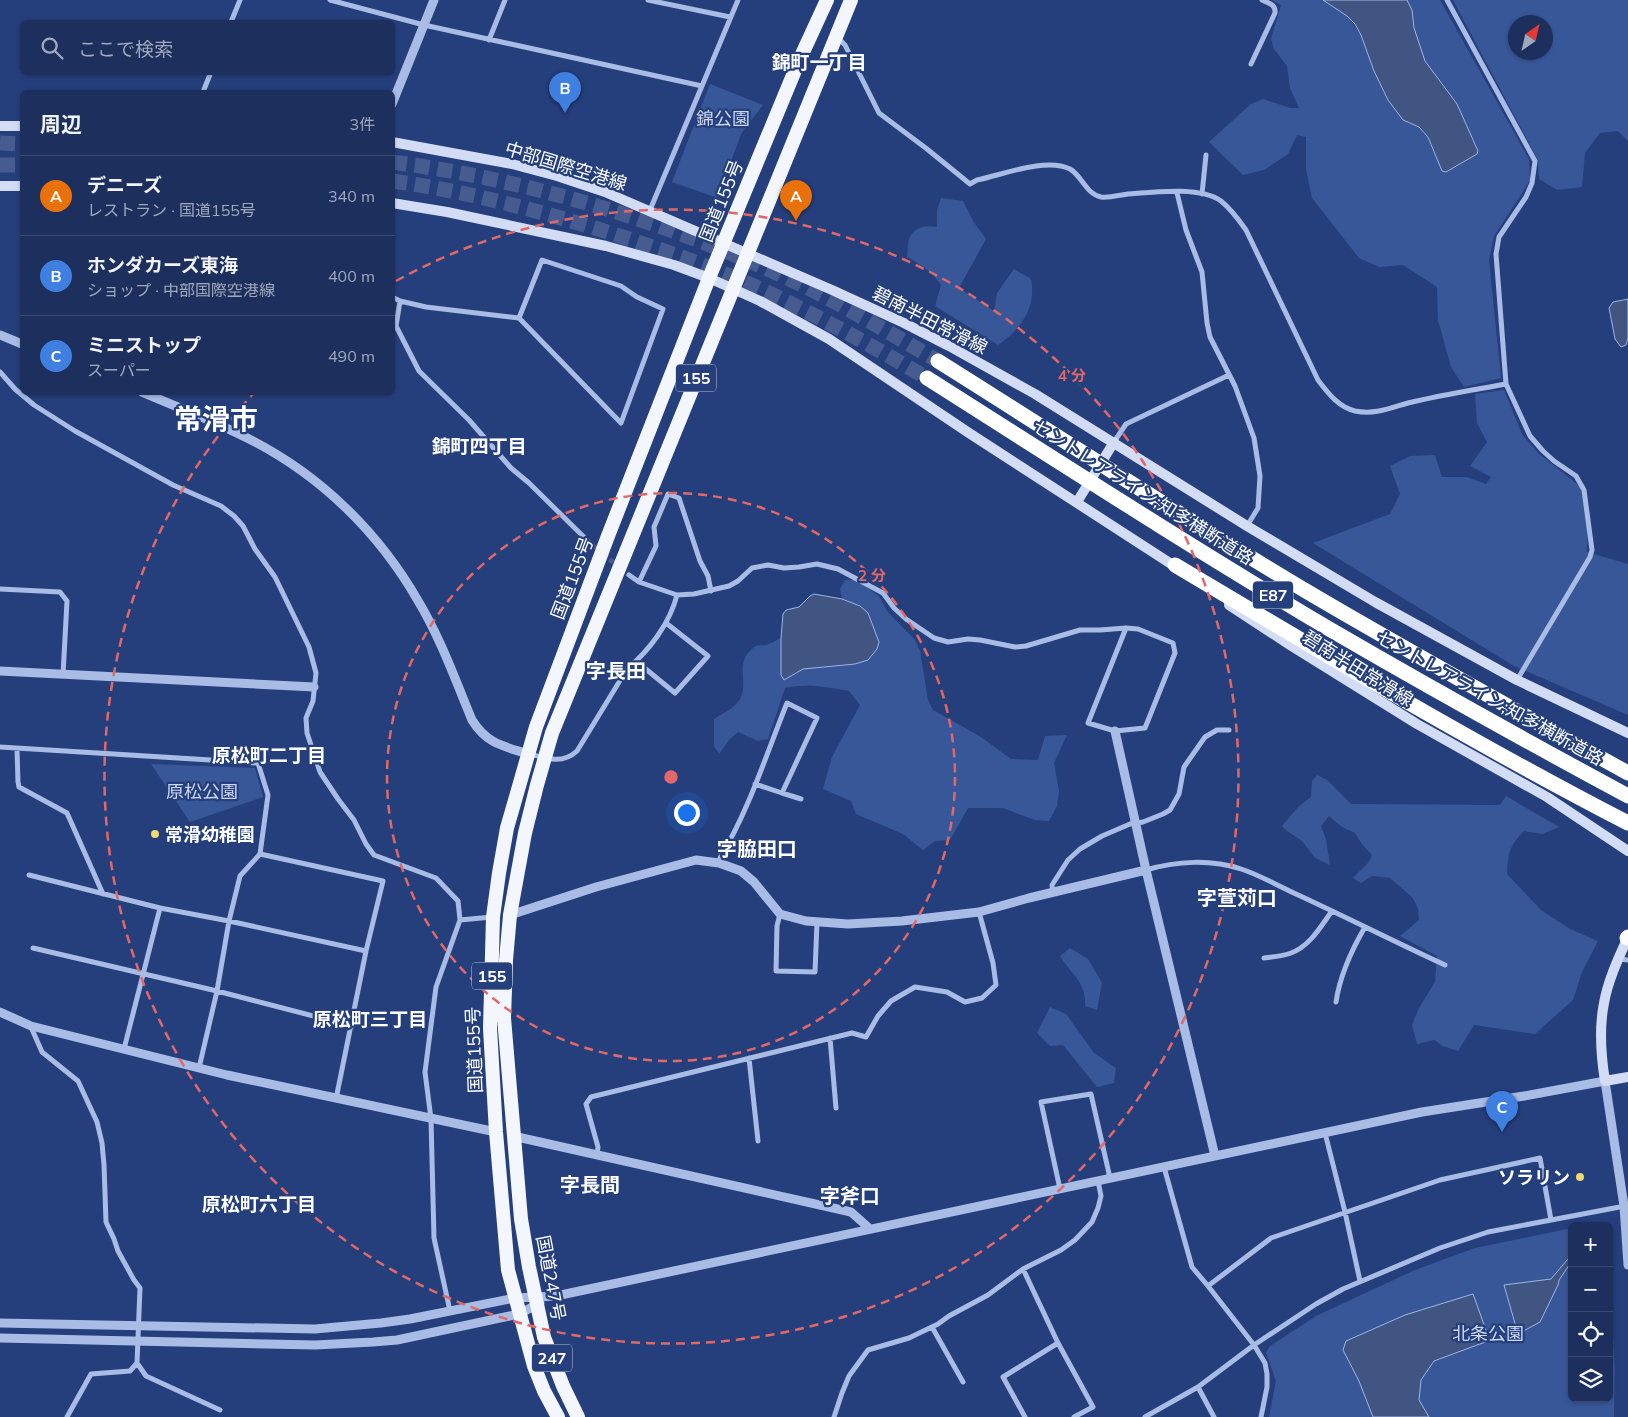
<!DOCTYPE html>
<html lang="ja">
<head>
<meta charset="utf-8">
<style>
	body { margin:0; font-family:Mulish,"Noto Sans JP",sans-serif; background:#253763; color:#f1f3f6 }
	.controls { position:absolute; right:15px; bottom:15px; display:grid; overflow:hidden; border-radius:8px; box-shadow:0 1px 4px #0004 }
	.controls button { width:45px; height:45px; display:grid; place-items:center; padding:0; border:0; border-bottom:1px solid #3a4a72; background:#1c2f5d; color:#f1f3f6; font:25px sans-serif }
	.compass { position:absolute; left:1508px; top:15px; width:45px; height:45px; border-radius:50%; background:#1c2f5d; box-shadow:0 1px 4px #0004; rotate:34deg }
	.you { position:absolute; left:686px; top:812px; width:18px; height:18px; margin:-12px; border:4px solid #fff; border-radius:50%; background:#1a73e8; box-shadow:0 0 0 8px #1a73e833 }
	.badge { display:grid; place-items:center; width:32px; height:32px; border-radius:50%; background:#95b2f1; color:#fff; font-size:16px; font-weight:700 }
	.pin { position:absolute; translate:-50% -41px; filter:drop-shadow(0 1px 2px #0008) }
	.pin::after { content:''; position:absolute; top:26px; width:18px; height:15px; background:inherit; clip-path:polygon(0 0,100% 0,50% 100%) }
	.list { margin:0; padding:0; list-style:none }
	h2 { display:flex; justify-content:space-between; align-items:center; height:65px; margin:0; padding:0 20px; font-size:21px }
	h2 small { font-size:16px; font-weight:400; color:#a0a9bc }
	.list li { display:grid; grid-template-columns:32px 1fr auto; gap:15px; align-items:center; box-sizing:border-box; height:80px; padding:0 20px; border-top:1px solid #3a4a72 }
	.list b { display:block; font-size:19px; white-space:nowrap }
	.list p { margin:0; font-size:16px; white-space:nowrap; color:#a0a9bc }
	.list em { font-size:16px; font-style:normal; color:#a0a9bc }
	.icon { flex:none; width:28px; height:28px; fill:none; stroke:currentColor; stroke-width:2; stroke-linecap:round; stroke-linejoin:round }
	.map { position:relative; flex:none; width:1628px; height:1417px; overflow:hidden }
	.search { position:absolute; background:#1c2f5d; box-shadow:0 1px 4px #0004; left:20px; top:20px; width:375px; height:55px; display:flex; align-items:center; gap:12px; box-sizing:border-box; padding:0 18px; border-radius:8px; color:#a0a9bc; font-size:19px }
	.panel { position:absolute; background:#1c2f5d; box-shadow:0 1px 4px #0004; left:20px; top:90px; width:375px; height:305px; border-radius:8px }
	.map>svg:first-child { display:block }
	.green { fill:#385799; fill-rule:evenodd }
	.water { fill:#415582; stroke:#9db5e5 }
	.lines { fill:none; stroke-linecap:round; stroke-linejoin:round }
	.minor-tunnel { stroke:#465c90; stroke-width:5; stroke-dasharray:5 2.5; stroke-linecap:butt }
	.motorway-tunnel { stroke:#465c90; stroke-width:15; stroke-dasharray:15 8; stroke-linecap:butt }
	.minor { stroke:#a9bce5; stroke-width:5 }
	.tertiary { stroke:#a9bce5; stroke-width:9 }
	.secondary { stroke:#d2dcf5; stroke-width:10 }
	.trunk { stroke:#f4f6fe; stroke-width:14 }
	.motorway { stroke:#fff; stroke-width:15 }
	.ring { fill:none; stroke:#e26868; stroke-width:2.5; stroke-dasharray:9 6 }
	.poi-dot { fill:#eeda6d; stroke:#253f7c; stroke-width:2 }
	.labels { text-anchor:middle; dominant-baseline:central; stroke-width:4.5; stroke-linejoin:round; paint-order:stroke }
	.shield { fill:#253f7c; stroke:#bec5d8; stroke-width:1 }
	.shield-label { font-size:16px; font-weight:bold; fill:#fff }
	.park-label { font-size:18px; fill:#ccd9f4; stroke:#253f7c }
	.street-label { font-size:18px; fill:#fff; stroke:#253f7c }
	.poi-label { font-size:18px; font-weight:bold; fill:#fff; stroke:#253f7c; text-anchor:start }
	.neighbourhood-label { font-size:19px; font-weight:bold; fill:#fff; stroke:#253f7c }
	.quarter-label { font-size:20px; font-weight:bold; fill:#fff; stroke:#253f7c }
	.town-label { font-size:28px; font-weight:bold; fill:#fff; stroke:#253f7c }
	.centre { fill:#e26868; stroke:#253f7c; stroke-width:2.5 }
	.ring-label { font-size:15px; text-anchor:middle; font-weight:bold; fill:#e26868; stroke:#253f7c; stroke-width:4.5; stroke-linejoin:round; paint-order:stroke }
</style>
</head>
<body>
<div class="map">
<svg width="1628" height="1417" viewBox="0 0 1628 1417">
	<rect width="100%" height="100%" fill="#253f7c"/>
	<path class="green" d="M1272,0H1323L1347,16L1361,35L1374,71L1403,120L1419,127L1428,137L1436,158L1446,172L1477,154L1478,150L1457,104L1425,61L1414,28L1412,10L1407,0H1440L1529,159L1530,180L1521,195L1494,236L1489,260L1501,378L1464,387L1451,367L1438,320L1437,287L1403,265L1379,267L1359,258L1312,198L1306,169V137L1297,135L1288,154L1264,170L1243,175L1209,142L1251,104L1263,99L1290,108H1299L1290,88L1287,66L1274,49L1271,39L1281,5Z
		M1453,0H1628V141L1618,131L1600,133L1585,153L1582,187L1557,190L1539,179L1538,160ZM1516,22H1546V52H1516Z
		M710,84L763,105L741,134L718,198L672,182Z
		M941,198L963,201L973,221L986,239L959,288L994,311L997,293L1014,269L1031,279C1037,308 1020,330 998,345L935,306L941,285C932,272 921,264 907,257C908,252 907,242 910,237C915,226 928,225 937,227V210Z
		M1504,390L1522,434L1538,453L1581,487L1588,517L1587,552L1628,564V715L1514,666L1313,543L1390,514L1400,494L1390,466L1410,456L1435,455L1442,477H1466L1486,484L1491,477L1470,466L1487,442L1477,423L1475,394Z
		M845,580H856L879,596L887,611L915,640L920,651L928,700L933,710L981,737L1011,759L1038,760L1045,736L1067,735L1054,763L1059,791L1057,806L1049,821L1035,820L1003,808H968L950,840L935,841L923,850L903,834L856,814L851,801L823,789L832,757L860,705L849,691C829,687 805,683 785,688L768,739L758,741L738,732L729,740L719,754L714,746V719C723,713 736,708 741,697C748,682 735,663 752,649C757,644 760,646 766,645C771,644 776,640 781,638V675L785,680L803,669L814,667L860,606L842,599L840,589Z
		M151,764L255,768L263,797L190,822Z
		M1317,775L1327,780L1351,804L1500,805L1506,796L1559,827L1542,834L1524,831C1509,846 1508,854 1507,874L1541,910L1570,929L1598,941L1582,972L1573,1000L1535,1034L1474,1025L1458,1051L1443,1046L1434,1040L1417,1044L1412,1025L1419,1008L1435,982L1437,956L1400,936L1419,920L1418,908L1412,897L1390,878L1372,876L1361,883L1353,878C1361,868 1368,867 1372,855L1362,844L1355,833L1342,827L1329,816L1321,826L1326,839L1330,865L1315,858L1302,841L1287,831L1282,826L1298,807L1311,797L1312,781Z
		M1070,948L1088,959L1102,983L1097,1010L1085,1006C1087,983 1071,974 1060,956Z
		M1050,1007L1066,1014L1094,1053L1116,1068L1114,1083L1097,1087L1063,1045L1050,1046L1037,1033Z
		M1572,1228V1398H1609V1276L1615,1368L1614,1417H1269L1276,1381L1266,1353L1269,1347L1316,1316L1415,1270L1475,1248Z"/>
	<path class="water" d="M1323,0H1407L1412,10L1414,28L1425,61L1457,104L1478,151L1477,154L1446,172L1442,171L1428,137L1419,127L1403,120L1388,100L1374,71L1361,35L1355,24L1347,16Z
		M1628,299V338L1626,345L1621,347L1615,339L1609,308L1613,302Z
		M814,594L842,599L860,606L868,613L879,642L877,649L868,660L855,664L803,669L784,680L781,675V638L783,614L786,610L799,607L810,596Z
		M1568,1259L1572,1261L1559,1280L1558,1285L1540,1322L1518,1334L1488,1341L1434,1361L1421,1380L1419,1400L1429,1417H1373L1359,1381L1343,1350L1346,1341L1405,1315L1473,1294L1487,1333L1516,1327L1504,1285L1551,1279Z"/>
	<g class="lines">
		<path class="minor-tunnel" d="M592,545L629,575"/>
		<path class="motorway-tunnel" d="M0,143L22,144
			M392,162C531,180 674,224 800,284C847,307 893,335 938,361
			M0,165H22
			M392,181C459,190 524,207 588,226C649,245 709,265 767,292C822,318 874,347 927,378"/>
		<path class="minor" d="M330,0L424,25L702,86
			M648,0L730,17
			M1447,0L1535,161L1532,183L1526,197L1499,237L1496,254L1506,384L1530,436L1543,451L1554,461L1576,476L1584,490L1592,550L1590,557L1517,680
			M231,22L240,0
			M838,38L845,45L879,113L927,149L970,184L977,180C1002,175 1046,157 1070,169C1082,176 1086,194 1101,197C1109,198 1120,195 1128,194C1154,192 1200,186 1221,201C1231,209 1239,220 1246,230L1318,380C1328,393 1338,407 1355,411C1375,415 1390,408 1408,403C1440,395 1473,390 1506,384
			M489,40L505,0
			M1251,64L1275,13C1276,4 1268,3 1262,0
			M203,92L211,72
			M1177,193L1186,230L1202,272L1207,323L1210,337L1235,386L1254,438L1260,476L1258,508L1247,526
			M1202,194L1206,155
			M650,210L738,0
			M392,297L400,301L426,307L519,318L621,423L663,309L637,297L621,286L542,260L519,318
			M400,301L396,326L419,371L469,420L511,468L529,483L592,545
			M0,372L15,389L34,405L75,431L173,485L221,506L234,516L243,526L255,549L275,577L309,647L316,673L313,701L306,718L307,733L320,772L338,799L354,820L366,844L374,855L436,878L458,901L460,920L436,987L425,1072L431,1119L434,1238L450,1311
			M1114,442L1126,424L1229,375
			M629,575L639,582L677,595L694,594L729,586L738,581L752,568L768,565L784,568L799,567L817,564L838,569L883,593L894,608L906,619L934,638L948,642L968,639L980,640L1015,647L1026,646L1080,630H1100L1126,628L1138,629L1173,643L1175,653L1145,728L1115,731L1088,723L1126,628
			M639,582L656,546L654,527L668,494L679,498L700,561L708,576L711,591
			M0,589L60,592L67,601L63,675
			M636,661L675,693L708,656L666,623
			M0,747L258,763L268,795L260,854L240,876L229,921L217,991L199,1068
			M17,749L18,782L19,787L67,813L103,894
			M530,754C548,759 563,764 577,751L627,669C649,651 670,623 677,595
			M782,793L801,799
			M260,854L383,881L366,951
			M719,863L720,858C749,810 766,755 787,703L817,718L782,793L755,784
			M1146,870C1176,861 1211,859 1241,869C1260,875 1278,886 1296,894C1346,917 1395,942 1445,965
			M29,875L160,908L229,921L366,951L336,1099
			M1053,892L1052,885L1068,860L1080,849L1102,836L1130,824L1143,822L1163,814L1170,810L1179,794L1184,767L1205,737L1217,730H1229
			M780,914L777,926L776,971L815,972L817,922
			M460,920L492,917
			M33,948L217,991L352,1026
			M1264,958C1273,957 1283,956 1291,953C1310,946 1321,926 1332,911
			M1619,959L1628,960
			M1336,1002C1340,975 1351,951 1365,927
			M31,1027L42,1052L78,1081L97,1122L102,1143L104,1165L106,1222L114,1239L118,1251L134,1280L140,1288L137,1363L146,1376L220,1410
			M830,1038L836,1108
			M124,1049L160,908
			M749,1058L758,1141
			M1325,1133L1345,1212L1360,1281
			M597,1155L598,1147L586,1104L591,1097L852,1033L866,1037L878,1016L891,1001L915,987L947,992L965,1002L982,998L996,985L993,963L979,912
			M1164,1167L1192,1267L1208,1286L1254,1345L1265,1363L1267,1374V1387L1261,1417
			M1060,1189L1041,1102L1091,1094L1110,1178
			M1023,1269L1058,1343L1093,1407L1074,1417
			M1208,1286L1271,1238L1440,1180L1540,1158L1551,1220
			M932,1327L963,1382
			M67,1417L91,1374L130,1371L137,1363
			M834,1417L842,1393L849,1376L868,1350L909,1338L938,1324L949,1316L988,1295L1023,1269L1061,1250L1075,1240L1092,1222L1098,1208L1101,1196L1098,1181
			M1025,1417L1003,1377L1058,1343
			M1145,1417L1198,1387
			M1214,1417L1198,1387L1254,1345L1316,1304L1343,1289L1440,1248L1488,1232L1625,1206"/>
		<path class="tertiary" d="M392,104L434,0
			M0,335L22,344
			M142,392C179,408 217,422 253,441C322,477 378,532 417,599C440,637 455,679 472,720C487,744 503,746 528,754
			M0,671L314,687
			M1115,731L1146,870L1215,1156
			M510,915L596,887L696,860L719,863L741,871L754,882L780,914L806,921L848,924L902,921L979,912L1029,898L1146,870
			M0,1012L31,1026L227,1075L496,1132
			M513,1136L851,1212L869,1228
			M0,1323L315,1329L381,1323L410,1319L515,1298L556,1296L1422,1112L1524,1096L1605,1081L1624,1206L1628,1265
			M0,1338L315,1345L373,1342L397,1340L519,1314L540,1303"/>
		<path class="secondary" d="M0,126H22
			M392,142L512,164L557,176L605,192L832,290L904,323L949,346L1035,394L1247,526L1375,602L1517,680L1628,733
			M0,186H22
			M392,203L447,212L606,246L674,265L709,278L760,301L829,339L969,433L1179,569
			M1077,502L1114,442
			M1229,605L1290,645L1417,724L1547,797L1628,851
			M1628,937C1619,957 1608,980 1604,1003C1599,1028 1601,1056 1605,1081L1628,1077"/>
		<path class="trunk" d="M558,1417L544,1391L534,1366L508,1270L496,1132L490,1028L493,917L499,873L507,828L536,727L608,536L709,278L798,63L827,0
			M578,1417L563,1386L544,1337L529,1267L521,1219L504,1018L506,960L510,915L525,833L537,785L552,733L851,0"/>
		<path class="motorway" d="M938,361C1059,437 1179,515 1301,588C1409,652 1518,712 1628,773
			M927,378C1061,463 1194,549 1331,630C1429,687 1528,742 1628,796
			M1175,565C1324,654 1473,743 1628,823
			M1627,938L1628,937"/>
	</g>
	<g class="ring">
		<circle cx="671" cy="777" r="284"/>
		<path d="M396 281A567 567 0 1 1 253 394"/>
	</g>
	<g class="poi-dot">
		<circle cx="155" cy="834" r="5"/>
		<circle cx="1580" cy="1177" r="5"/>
	</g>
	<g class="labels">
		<g class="shield">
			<rect x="676" y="364.5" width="40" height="27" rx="4"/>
			<rect x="1253" y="581.5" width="40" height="27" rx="4"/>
			<rect x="472" y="962.5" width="40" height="27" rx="4"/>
			<rect x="532" y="1344.5" width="40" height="27" rx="4"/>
		</g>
		<g class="shield-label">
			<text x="696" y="378">155</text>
			<text x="1273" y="595">E87</text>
			<text x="492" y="976">155</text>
			<text x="552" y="1358">247</text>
		</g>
		<g class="park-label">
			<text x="723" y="118">錦公園</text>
			<text x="202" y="791">原松公園</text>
			<text x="1488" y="1333">北条公園</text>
		</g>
		<g class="street-label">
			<text transform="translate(566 166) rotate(17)">中部国際空港線</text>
			<text transform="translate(721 201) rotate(-68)">国道155号</text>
			<text transform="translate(930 320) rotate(27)">碧南半田常滑線</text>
			<text transform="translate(1143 492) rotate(32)">セントレアライン;知多横断道路</text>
			<text transform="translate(572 578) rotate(-69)">国道155号</text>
			<text transform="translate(1358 668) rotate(32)">碧南半田常滑線</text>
			<text transform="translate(1490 698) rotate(29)">セントレアライン;知多横断道路</text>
			<text transform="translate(474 1050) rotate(-92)">国道155号</text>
			<text transform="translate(551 1278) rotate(79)">国道247号</text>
		</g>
		<g class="poi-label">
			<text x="165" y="834">常滑幼稚園</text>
			<text x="1570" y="1177" text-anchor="end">ソラリン</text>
		</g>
		<g class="neighbourhood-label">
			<text x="819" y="62">錦町一丁目</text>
			<text x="479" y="446">錦町四丁目</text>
			<text x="269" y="755">原松町二丁目</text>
			<text x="370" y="1019">原松町三丁目</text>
			<text x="259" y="1204">原松町六丁目</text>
		</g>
		<g class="quarter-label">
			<text x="616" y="670">字長田</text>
			<text x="757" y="848">字脇田口</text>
			<text x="1237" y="897">字萱苅口</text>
			<text x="590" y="1184">字長間</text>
			<text x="850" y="1195">字斧口</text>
		</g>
		<g class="town-label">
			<text x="216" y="418">常滑市</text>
		</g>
	</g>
	<circle cx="671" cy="777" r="8" class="centre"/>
	<g class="ring-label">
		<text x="1072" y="381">4 分</text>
		<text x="872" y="581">2 分</text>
	</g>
</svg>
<div class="controls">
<button>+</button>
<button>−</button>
<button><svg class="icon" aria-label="locate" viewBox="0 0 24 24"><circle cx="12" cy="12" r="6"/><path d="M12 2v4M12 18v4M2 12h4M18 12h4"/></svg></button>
<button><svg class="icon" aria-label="layers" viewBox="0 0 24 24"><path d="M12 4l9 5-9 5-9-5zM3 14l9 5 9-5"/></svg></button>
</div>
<svg class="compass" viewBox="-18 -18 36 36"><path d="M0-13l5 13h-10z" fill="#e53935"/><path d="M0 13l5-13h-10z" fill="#a0a9bc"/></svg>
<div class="you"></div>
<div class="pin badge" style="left:796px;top:221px;background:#e8710a">A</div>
<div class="pin badge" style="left:565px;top:113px;background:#3f7fe0">B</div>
<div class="pin badge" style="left:1502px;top:1132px;background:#3f7fe0">C</div>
<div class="search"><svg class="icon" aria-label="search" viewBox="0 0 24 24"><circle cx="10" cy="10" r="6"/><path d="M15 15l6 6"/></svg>ここで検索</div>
<section class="panel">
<h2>周辺<small>3件</small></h2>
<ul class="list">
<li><span class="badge" style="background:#e8710a">A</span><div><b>デニーズ</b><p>レストラン · 国道155号</p></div><em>340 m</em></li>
<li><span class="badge" style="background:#3f7fe0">B</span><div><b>ホンダカーズ東海</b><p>ショップ · 中部国際空港線</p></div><em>400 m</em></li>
<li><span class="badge" style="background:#3f7fe0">C</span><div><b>ミニストップ</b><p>スーパー</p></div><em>490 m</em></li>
</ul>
</section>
</div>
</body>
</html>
